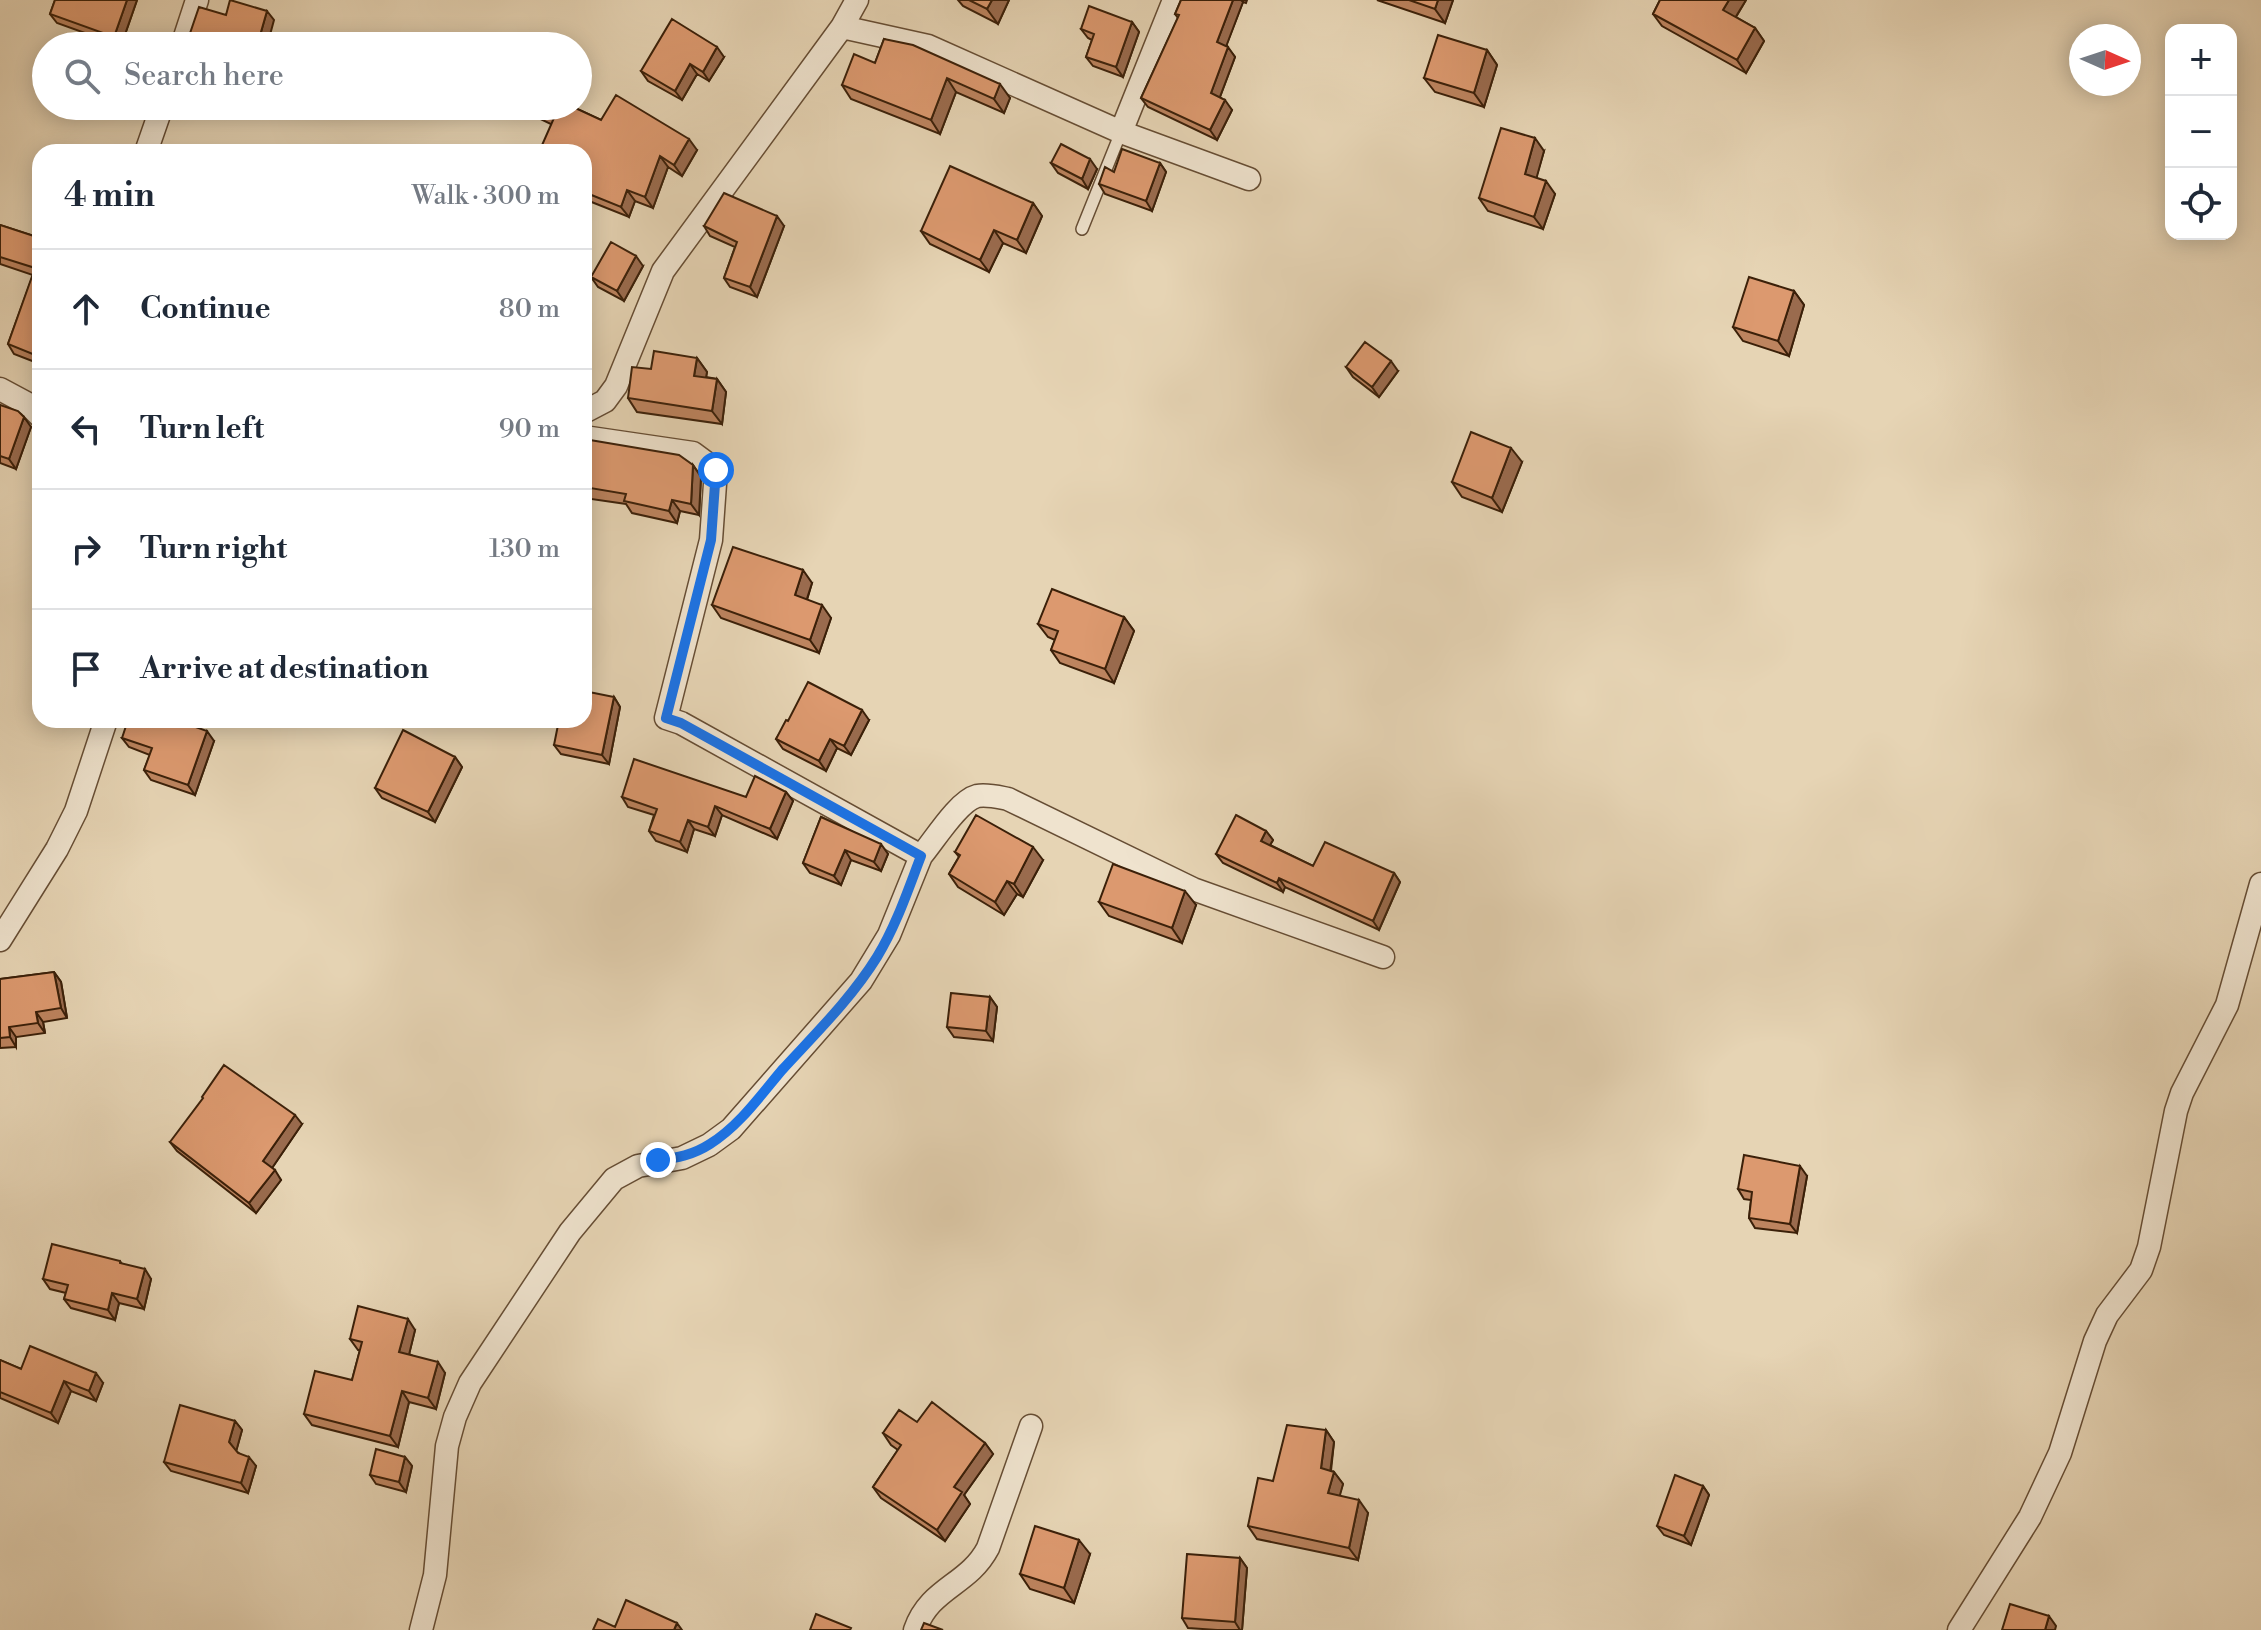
<!DOCTYPE html>
<html lang="en">
<head>
<meta charset="utf-8">
<style>
	body { margin:0; font-family:"Libre Bodoni",serif; background:#f2f2f3; color:#1f2937 }
	.controls { position:absolute; right:24px; top:24px; display:grid; overflow:hidden; border-radius:16px; box-shadow:0 4px 20px #0003 }
	.controls button { width:72px; height:72px; display:grid; place-items:center; padding:0; border:0; border-bottom:2px solid #e0e1e3; background:#fff; color:#1f2937; font:40px sans-serif }
	.compass { position:absolute; left:2069px; top:24px; width:72px; height:72px; border-radius:50%; background:#fff; box-shadow:0 4px 20px #0003; rotate:93deg }
	.stop { position:absolute; width:24px; height:24px; margin:-18px; border:6px solid #1a73e8; border-radius:50%; background:#fff }
	.stop.end { background:#1a73e8; border-color:#fff; box-shadow:0 2px 8px #0008 }
	.list { margin:0; padding:0; list-style:none }
	h2 { display:flex; justify-content:space-between; align-items:center; height:104px; margin:0; padding:0 32px; font-size:34px }
	h2 small { font-size:26px; font-weight:400; color:#747a83 }
	.list li { display:grid; grid-template-columns:52px 1fr auto; gap:24px; align-items:center; box-sizing:border-box; height:120px; padding:0 32px; border-top:2px solid #e0e1e3 }
	.list b { display:block; font-size:30px; white-space:nowrap }
	.list em { font-size:26px; font-style:normal; color:#747a83 }
	.icon { flex:none; width:44px; height:44px; fill:none; stroke:currentColor; stroke-width:2; stroke-linecap:round; stroke-linejoin:round }
	.map { position:relative; flex:none; width:2261px; height:1630px; overflow:hidden }
	.search { position:absolute; background:#fff; box-shadow:0 4px 20px #0003; left:32px; top:32px; width:560px; height:88px; display:flex; align-items:center; gap:20px; box-sizing:border-box; padding:0 28px; border-radius:44px; color:#747a83; font-size:30px }
	.panel { position:absolute; background:#fff; box-shadow:0 4px 20px #0003; left:32px; top:144px; width:560px; height:584px; border-radius:24px }
	.map>svg:first-child { display:block }
	.lines { fill:none; stroke-linecap:round; stroke-linejoin:round }
	.lane-casing { stroke:#664d34; stroke-width:14 }
	.street-casing { stroke:#664d34; stroke-width:25 }
	.lane { stroke:#efe3ce; stroke-width:11 }
	.street { stroke:#efe3ce; stroke-width:22 }
	.wall { fill:#bd845f; stroke:#3b2009; stroke-width:2 }
	.shaded-wall { fill:#9a6b4e; stroke:#3b2009; stroke-width:2 }
	.building { fill:#dc996f; stroke:#3b2009; stroke-width:2 }
	.route { stroke:#1a73e8; stroke-width:10 }
</style>
</head>
<body>
<div class="map">
<svg width="2261" height="1630" viewBox="0 0 2261 1630">
	<rect width="100%" height="100%" fill="#e6d4b4"/>
	<filter id="stains"><feTurbulence type="fractalNoise" baseFrequency=".0025" numOctaves="4"/><feColorMatrix values="0 0 0 0 .2 0 0 0 0 .09 0 0 0 0 .02 0 0 0 .5 -.17"/></filter>
	<radialGradient id="worn" r=".72"><stop offset=".6" stop-color="#630" stop-opacity="0"/><stop offset="1" stop-color="#630" stop-opacity=".3"/></radialGradient>
	<g class="lines">
		<defs>
			<path id="lane" d="M1082,229L1121,132"/>
			<path id="street" d="M842,27L857,0
				M182,46L197,0
				M1121,132L1174,0
				M146,152L162,106
				M0,389L28,404L40,416
				M584,412L605,401L616,386L663,271L842,27L928,46L1121,132L1249,179
				M921,856C934,841 958,801 977,796C987,794 998,797 1008,799L1193,889L1383,957
				M0,940L57,849L76,811L106,720
				M421,1630L435,1575L447,1446L455,1417L470,1383L570,1232L614,1179L638,1166L682,1158L709,1145L731,1129L861,981L889,935L921,856L681,723L666,718L711,540L716,470L693,453L584,437
				M915,1630C930,1587 968,1586 988,1548L1031,1426
				M1959,1630L2030,1517L2060,1453L2095,1341L2107,1315L2141,1270L2149,1247L2176,1111L2182,1093L2227,1005L2261,884"/>
		</defs>
		<use href="#lane" class="lane-casing"/>
		<use href="#street" class="street-casing"/>
		<use href="#lane" class="lane"/>
		<use href="#street" class="street"/>
	</g>
	<path class="wall" d="M55,0H137L121,46L57,23L50,14Z
		M958,0H1009L998,24L963,6Z
		M1181,0H1247L1246,3L1243,2L1226,46L1235,57L1220,97L1232,110L1217,140L1148,107L1141,98L1178,18L1175,14Z
		M1377,0H1453L1445,23Z
		M1660,0H1746L1736,17L1755,28L1764,41L1746,73L1662,26L1653,14Z
		M1132,22L1139,32L1123,77L1093,66L1086,57L1092,40L1088,38L1081,29Z
		M884,39L1010,98L1004,113L956,92L940,134L851,99L842,85L875,63Z
		M1487,50L1497,65L1484,107L1435,92L1424,78Z
		M724,57L709,81L697,74L682,100L648,81L641,71Z
		M524,106H574L573,107L601,120L697,150L682,176L668,167L653,208L635,201L629,217L584,199V152L551,124L530,114Z
		M1544,151L1536,178L1555,194L1543,229L1488,211L1479,198Z
		M1051,163L1097,169L1088,189L1058,173Z
		M1160,163L1166,172L1152,211L1105,194L1099,184L1114,172Z
		M1033,203L1042,216L1026,253L1003,243L989,272L930,244L921,231Z
		M0,225L40,238V364L14,354L8,344L33,275L0,264Z
		M704,226H784L757,297L730,287L724,278L735,247L710,236Z
		M643,266L624,301L598,287L591,277Z
		M1794,291L1804,305L1789,356L1743,341L1733,327Z
		M697,358L707,372L706,377L717,379L726,392L722,424L637,412L628,398L651,369Z
		M1346,367L1398,371L1379,397L1353,377Z
		M0,405L31,427L16,469L0,463Z
		M584,439L693,465L701,477L699,515L680,511L677,523L632,513L626,504L584,498Z
		M1522,462L1502,512L1462,497L1452,482Z
		M812,583L807,600L831,618L819,653L721,618L712,605Z
		M1124,617L1134,631L1114,683L1060,663L1051,650L1055,640L1048,637L1038,624Z
		M614,697L620,707L609,764L561,754L554,745Z
		M869,720L851,755L837,748L826,771L783,749L776,739L788,721Z
		M122,738L214,741L195,795L151,780L144,770L150,755L129,747Z
		M455,757L462,767L435,822L382,798L375,788Z
		M786,792L793,801L777,839L722,815L715,836L694,829L687,852L656,841L649,831L654,815L628,807L622,797H746Z
		M821,817L888,854L881,871L851,860L841,885L810,873L803,863Z
		M1266,831L1273,840L1270,845L1313,866L1394,873L1400,882L1379,930L1285,887L1283,892L1223,863L1216,854Z
		M955,852L1043,860L1023,897L1017,894L1004,915L958,887L949,874L959,857Z
		M1099,902L1196,905L1182,943L1109,916Z
		M54,972L61,982L67,1018L43,1022L45,1033L16,1037V1047L0,1048V979Z
		M990,997L997,1007L993,1041L954,1037L947,1027Z
		M302,1124L272,1168L281,1180L256,1213L177,1151L170,1142Z
		M1807,1176L1797,1233L1755,1228L1749,1218L1751,1200L1744,1199L1738,1189Z
		M120,1261L122,1264L151,1279L144,1309L119,1303L115,1320L71,1308L64,1299L66,1293L50,1289L43,1279Z
		M415,1330L409,1354L445,1373L436,1409L409,1402L398,1447L312,1425L304,1414L352,1380L360,1350H358L350,1339Z
		M0,1360L21,1369L103,1383L96,1401L71,1391L58,1423L0,1398Z
		M235,1421L242,1430L236,1451L256,1466L248,1493L171,1471L164,1462Z
		M917,1422L985,1443L993,1454L964,1495L970,1504L945,1541L881,1498L873,1487L898,1450L891,1445L883,1433Z
		M1326,1430L1334,1442L1331,1471L1334,1472L1343,1484L1339,1496L1368,1513L1358,1560L1257,1539L1248,1526L1273,1481Z
		M405,1457L412,1466L406,1492L376,1484L370,1475Z
		M1703,1486L1709,1495L1691,1545L1664,1535L1657,1526Z
		M1090,1554L1074,1603L1030,1589L1020,1574Z
		M1240,1558L1247,1568L1242,1630H1217L1188,1628L1182,1618Z"/>
	<path class="shaded-wall" d="M127,0H137L121,46L114,37Z
		M992,0H1009L998,24L987,9Z
		M1233,0H1241L1243,2L1224,52L1217,42Z
		M1438,0H1453L1445,23L1435,9Z
		M1729,0H1746L1732,23L1723,10Z
		M267,11L274,20L267,46H257Z
		M1132,22L1139,32L1123,77L1116,67Z
		M1755,28L1764,41L1746,73L1737,60Z
		M717,47L724,57L709,81L703,72Z
		M1228,47L1235,57L1218,102L1211,93Z
		M1487,50L1497,65L1484,107L1474,93Z
		M690,64L697,74L682,100L675,91Z
		M947,78L956,92L940,134L931,120Z
		M1000,84L1010,98L1004,113L994,99Z
		M1225,100L1232,110L1217,140L1210,130Z
		M1535,138L1544,151L1534,187L1525,174Z
		M689,139L697,150L682,176L674,165Z
		M660,156L668,167L653,208L645,197Z
		M1090,159L1097,169L1088,189L1082,179Z
		M1160,163L1166,172L1152,211L1146,201Z
		M1546,181L1555,194L1543,229L1534,217Z
		M627,190L635,201L629,217L621,207Z
		M1033,203L1042,216L1026,253L1017,240Z
		M777,216L784,226L757,297L750,287Z
		M994,230L1003,243L989,272L980,260Z
		M636,256L643,266L624,301L617,291Z
		M1794,291L1804,305L1789,356L1778,341Z
		M697,358L707,372L704,389L694,376Z
		M1391,361L1398,371L1379,397L1372,387Z
		M717,379L726,392L722,424L712,411Z
		M24,417L31,427L16,469L9,459Z
		M1511,448L1522,462L1502,512L1492,498Z
		M693,465L701,477L699,515L691,504Z
		M672,500L680,511L677,523L669,511Z
		M803,570L812,583L804,608L795,595Z
		M822,605L831,618L819,653L810,640Z
		M1124,617L1134,631L1114,683L1105,669Z
		M614,697L620,707L609,764L602,755Z
		M862,710L869,720L851,755L844,746Z
		M207,731L214,741L195,795L188,785Z
		M830,739L837,748L826,771L819,761Z
		M455,757L462,767L435,822L428,812Z
		M786,792L793,801L777,839L770,829Z
		M715,806L722,815L715,836L708,827Z
		M688,820L694,829L687,852L680,842Z
		M1266,831L1273,840L1267,850L1261,841Z
		M881,844L888,854L881,871L874,862Z
		M1033,847L1043,860L1023,897L1014,884Z
		M845,850L851,860L841,885L834,876Z
		M1394,873L1400,882L1379,930L1373,921Z
		M1279,878L1285,887L1283,892L1277,883Z
		M1007,881L1017,894L1004,915L995,902Z
		M1185,891L1196,905L1182,943L1172,928Z
		M54,972L61,982L67,1018L61,1008Z
		M990,997L997,1007L993,1041L986,1031Z
		M36,1012L43,1022L45,1033L38,1023Z
		M9,1027L16,1037V1047L10,1037Z
		M295,1115L302,1124L270,1171L263,1161Z
		M1800,1166L1807,1176L1797,1233L1790,1224Z
		M275,1170L281,1180L256,1213L249,1203Z
		M145,1269L151,1279L144,1309L137,1299Z
		M112,1293L119,1303L115,1320L108,1310Z
		M408,1319L415,1330L407,1363L399,1352Z
		M438,1362L445,1373L436,1409L428,1398Z
		M96,1373L103,1383L96,1401L89,1391Z
		M64,1381L71,1391L58,1423L51,1413Z
		M402,1391L409,1402L398,1447L390,1436Z
		M235,1421L242,1430L236,1452L229,1442Z
		M1326,1430L1334,1442L1329,1481L1321,1468Z
		M985,1443L993,1454L964,1495L970,1504L945,1541L937,1530L954,1487Z
		M249,1457L256,1466L248,1493L241,1483Z
		M405,1457L412,1466L406,1492L399,1482Z
		M1334,1472L1343,1484L1337,1506L1328,1493Z
		M1703,1486L1709,1495L1691,1545L1684,1536Z
		M1359,1500L1368,1513L1358,1560L1349,1548Z
		M1079,1540L1090,1554L1074,1603L1064,1588Z
		M1240,1558L1247,1568L1242,1630H1240L1235,1622Z
		M2049,1616L2056,1626L2055,1630H2045Z
		M677,1623L682,1630H674Z"/>
	<path class="building" d="M55,0H127L114,37L50,14Z
		M230,0L267,11L257,46H190L186,45L199,7L226,15Z
		M969,0H992L987,9Z
		M1181,0H1233L1217,42L1228,47L1211,93L1225,100L1210,130L1141,98L1179,15L1175,14Z
		M1409,0H1438L1435,9Z
		M1660,0H1729L1723,10L1755,28L1737,60L1653,14Z
		M1089,6L1132,22L1116,67L1086,57L1094,34L1081,29Z
		M672,19L717,47L703,72L690,64L675,91L641,71Z
		M1438,35L1487,50L1474,93L1424,78Z
		M884,39L913,45L1000,84L994,99L947,78L931,120L842,85L854,54L875,63Z
		M616,95L689,139L674,165L660,156L645,197L627,190L621,207L584,192V152H539L554,118L528,106H571L601,120Z
		M1501,128L1535,138L1525,174L1546,181L1534,217L1479,198Z
		M1061,144L1090,159L1082,179L1051,163Z
		M1122,149L1160,163L1146,201L1099,184L1105,167L1114,172Z
		M950,166L1033,203L1017,240L994,230L980,260L921,231Z
		M724,193L777,216L750,287L724,278L737,242L704,226Z
		M0,225L40,238V357L8,344L35,268L0,257Z
		M611,242L636,256L617,291L591,277Z
		M1749,277L1794,291L1778,341L1733,327Z
		M1365,342L1391,361L1372,387L1346,367Z
		M654,351L697,358L694,376L717,379L712,411L628,398L632,367L651,369Z
		M0,405L18,411L24,417L9,459L0,456Z
		M1471,432L1511,448L1492,498L1452,482Z
		M584,439L679,455L693,465L691,504L672,500L669,511L624,501L626,494L584,487Z
		M733,547L803,570L795,595L822,605L810,640L712,605Z
		M1052,589L1124,617L1105,669L1051,650L1058,631L1038,624Z
		M808,682L862,710L844,746L830,739L819,761L776,739L786,720L788,721Z
		M584,691L614,697L602,755L554,745L559,720H584Z
		M128,720H176L207,731L188,785L144,770L152,748L122,738Z
		M403,730L455,757L428,812L375,788Z
		M634,759L746,797L755,776L786,792L770,829L715,806L708,827L688,820L680,842L649,831L657,809L622,797Z
		M976,815L1033,847L1014,884L1007,881L995,902L949,874L960,855L955,852Z
		M1236,815L1266,831L1261,841L1313,866L1325,842L1394,873L1373,921L1279,878L1277,883L1216,854Z
		M821,817L881,844L874,862L845,850L834,876L803,863Z
		M1113,864L1185,891L1172,928L1099,902Z
		M54,972L61,1008L36,1012L38,1023L9,1027L10,1037L0,1038V979Z
		M951,993L990,997L986,1031L947,1027Z
		M224,1065L295,1115L263,1161L275,1170L249,1203L170,1142L203,1098L202,1097Z
		M1744,1155L1800,1166L1790,1224L1749,1218L1752,1192L1738,1189Z
		M52,1244L120,1261V1263L145,1269L137,1299L112,1293L108,1310L64,1299L68,1285L43,1279Z
		M358,1306L408,1319L399,1352L438,1362L428,1398L402,1391L390,1436L304,1414L315,1371L352,1380L362,1342L350,1339Z
		M30,1346L96,1373L89,1391L64,1381L51,1413L0,1392V1360L21,1369Z
		M932,1402L985,1443L954,1487L962,1492L937,1530L873,1487L901,1445L883,1433L899,1410L917,1422Z
		M180,1405L235,1421L229,1442L238,1453L249,1457L241,1483L164,1462Z
		M1287,1425L1326,1430L1321,1468L1334,1472L1328,1493L1359,1500L1349,1548L1248,1526L1258,1478L1273,1481Z
		M376,1449L405,1457L399,1482L370,1475Z
		M1675,1475L1703,1486L1684,1536L1657,1526Z
		M1035,1526L1079,1540L1064,1588L1020,1574Z
		M1187,1554L1240,1558L1235,1622L1182,1618Z
		M626,1600L677,1623L674,1630H593L598,1619L615,1627Z
		M2010,1604L2049,1616L2045,1630H2002Z
		M816,1614L851,1628L850,1630H810Z
		M924,1623L943,1630H921Z"/>
	<g class="lines">
		<path class="route" d="M658,1160C677,1158 693,1155 710,1144C739,1126 760,1096 782,1070C815,1034 851,999 877,957C896,926 908,890 921,856L681,723L666,718L711,540L716,470"/>
	</g>
	<rect width="100%" height="100%" filter="url(#stains)"/>
	<rect width="100%" height="100%" fill="url(#worn)"/>
</svg>
<div class="controls">
<button>+</button>
<button>−</button>
<button><svg class="icon" aria-label="locate" viewBox="0 0 24 24"><circle cx="12" cy="12" r="6"/><path d="M12 2v4M12 18v4M2 12h4M18 12h4"/></svg></button>
</div>
<svg class="compass" viewBox="-18 -18 36 36"><path d="M0-13l5 13h-10z" fill="#e53935"/><path d="M0 13l5-13h-10z" fill="#747a83"/></svg>
<div class="stop" style="left:716px;top:470px"></div>
<div class="stop end" style="left:658px;top:1160px"></div>
<div class="search"><svg class="icon" aria-label="search" viewBox="0 0 24 24"><circle cx="10" cy="10" r="6"/><path d="M15 15l6 6"/></svg>Search here</div>
<section class="panel">
<h2>4 min<small>Walk · 300 m</small></h2>
<ul class="list">
<li><svg class="icon" aria-label="ahead" viewBox="0 0 24 24"><path d="M12 20V5M6 11l6-6 6 6"/></svg><div><b>Continue</b></div><em>80 m</em></li>
<li><svg class="icon" aria-label="left" viewBox="0 0 24 24"><path d="M17 20v-9H6M10 6l-5 5 5 5"/></svg><div><b>Turn left</b></div><em>90 m</em></li>
<li><svg class="icon" aria-label="right" viewBox="0 0 24 24"><path d="M7 20v-9h11M14 6l5 5-5 5"/></svg><div><b>Turn right</b></div><em>130 m</em></li>
<li><svg class="icon" aria-label="arrive" viewBox="0 0 24 24"><path d="M6 21V4h12l-3 4 3 4H6"/></svg><div><b>Arrive at destination</b></div></li>
</ul>
</section>
</div>
</body>
</html>
